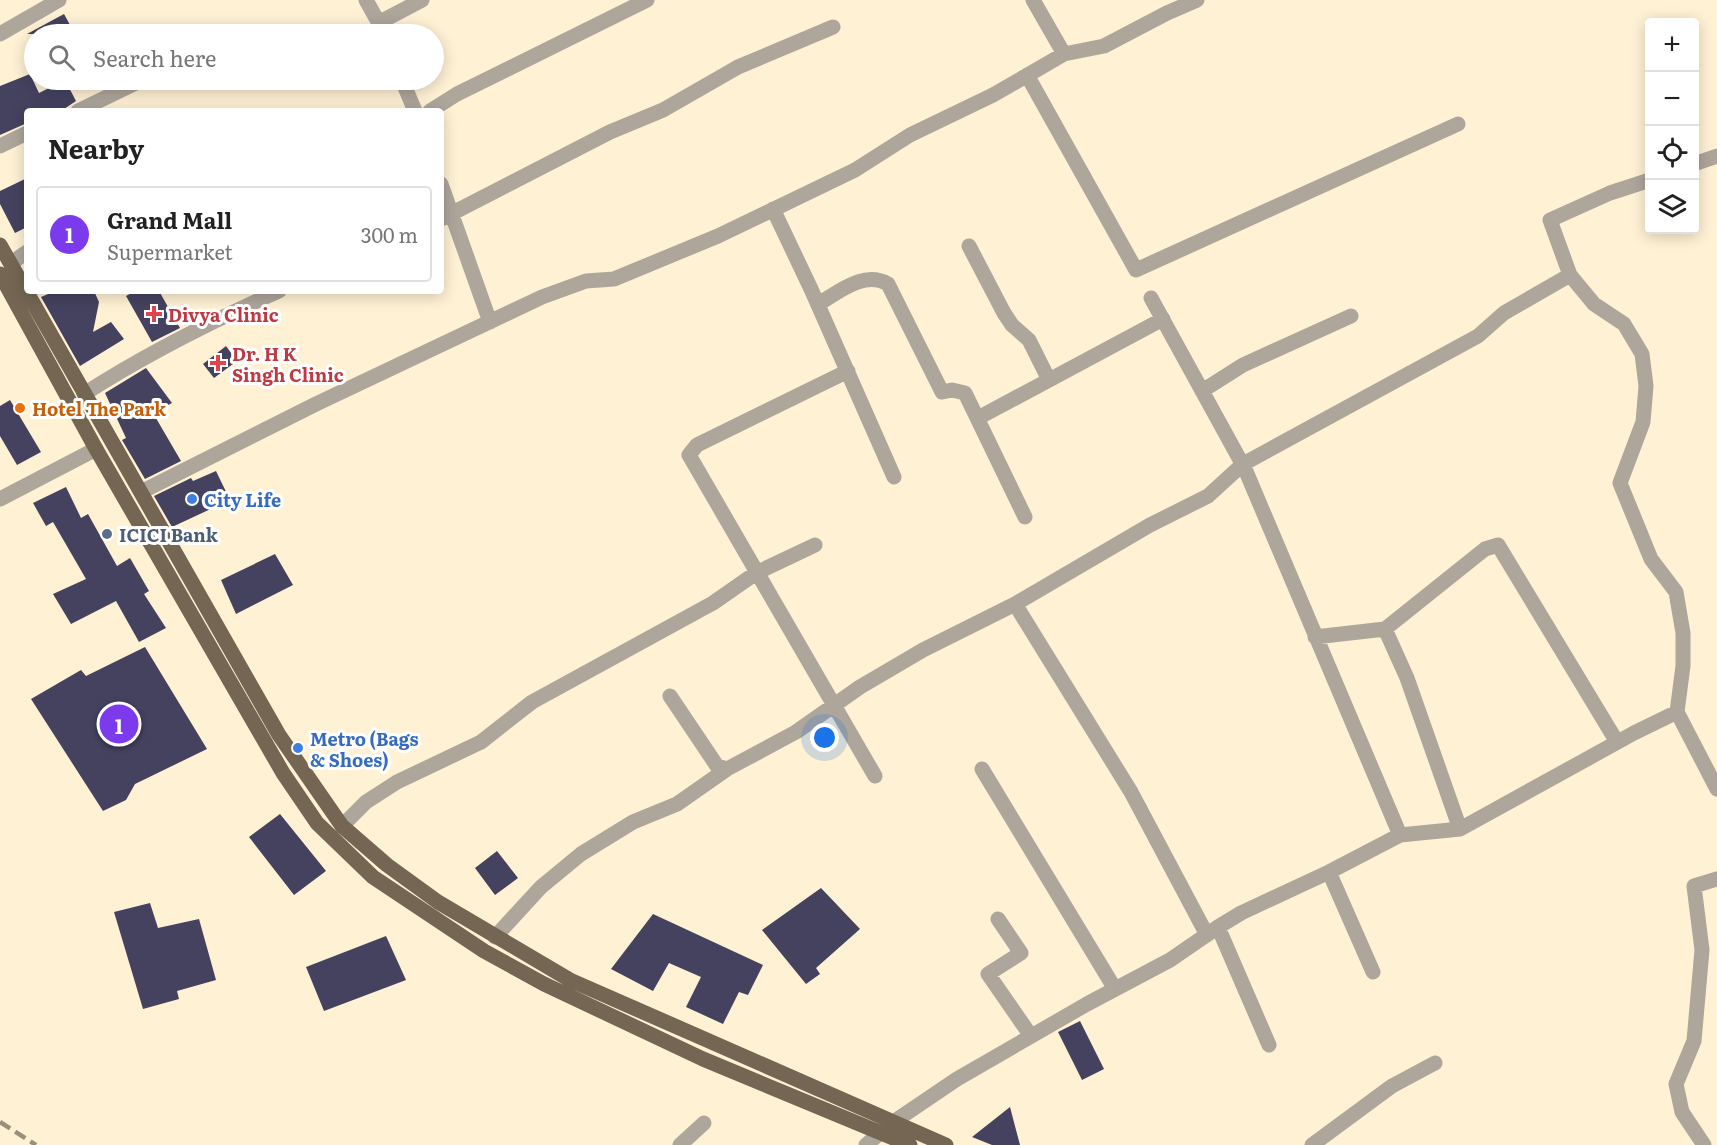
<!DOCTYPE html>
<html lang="en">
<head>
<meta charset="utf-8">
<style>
	body { margin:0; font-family:Literata,serif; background:#f2f2f2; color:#222 }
	.controls { position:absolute; right:18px; top:18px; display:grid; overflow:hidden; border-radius:6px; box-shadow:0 3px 15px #0003 }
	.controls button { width:54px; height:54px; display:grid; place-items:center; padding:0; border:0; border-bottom:2px solid #e0e0e0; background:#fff; color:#222; font:30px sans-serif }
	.you { position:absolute; left:825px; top:738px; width:21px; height:21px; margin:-15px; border:4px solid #fff; border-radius:50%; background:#1a73e8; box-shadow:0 0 0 9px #1a73e833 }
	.badge { display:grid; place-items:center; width:39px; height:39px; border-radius:50%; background:#7c3aed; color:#fff; font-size:20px; font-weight:700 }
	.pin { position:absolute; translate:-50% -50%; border:3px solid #fff; box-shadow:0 2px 6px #0006 }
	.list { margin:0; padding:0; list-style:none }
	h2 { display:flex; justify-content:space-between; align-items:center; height:78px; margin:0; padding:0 24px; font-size:26px }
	h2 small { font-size:20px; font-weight:400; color:#767676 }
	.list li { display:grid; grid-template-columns:39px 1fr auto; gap:18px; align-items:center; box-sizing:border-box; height:96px; margin:0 12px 12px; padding:0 12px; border:2px solid #e0e0e0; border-radius:6px }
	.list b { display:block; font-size:22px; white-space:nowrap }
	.list p { margin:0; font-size:20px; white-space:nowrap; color:#767676 }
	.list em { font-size:20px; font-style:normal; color:#767676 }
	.icon { flex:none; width:33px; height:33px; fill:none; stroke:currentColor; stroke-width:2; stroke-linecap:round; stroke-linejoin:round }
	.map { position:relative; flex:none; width:1717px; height:1145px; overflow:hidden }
	.search { position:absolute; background:#fff; box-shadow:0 3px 15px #0003; left:24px; top:24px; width:420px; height:66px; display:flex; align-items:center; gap:15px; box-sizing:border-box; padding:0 21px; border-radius:33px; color:#767676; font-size:22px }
	.panel { position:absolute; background:#fff; box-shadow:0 3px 15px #0003; left:24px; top:108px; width:420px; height:186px; border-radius:6px }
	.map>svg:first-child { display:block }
	.building { fill:#44425f }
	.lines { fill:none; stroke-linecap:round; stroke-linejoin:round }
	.minor { stroke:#aea59b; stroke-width:15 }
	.major { stroke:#756653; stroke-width:15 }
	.rail { stroke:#99907c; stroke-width:4.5; stroke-dasharray:12 6; stroke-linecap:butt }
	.health-dot { fill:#e0444e; stroke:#fff; stroke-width:2 }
	.food-dot { fill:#e8710a; stroke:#fff; stroke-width:2 }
	.shop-dot { fill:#3f7fe0; stroke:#fff; stroke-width:2 }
	.service-dot { fill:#5c6f8a; stroke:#fff; stroke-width:2 }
	.labels { text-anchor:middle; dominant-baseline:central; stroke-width:6; stroke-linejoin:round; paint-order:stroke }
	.health-label { font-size:18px; font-weight:bold; fill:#be3a42; stroke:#fff; text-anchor:start }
	.food-label { font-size:18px; font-weight:bold; fill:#c56008; stroke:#fff; text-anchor:start }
	.shop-label { font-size:18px; font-weight:bold; fill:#366cbe; stroke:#fff; text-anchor:start }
	.service-label { font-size:18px; font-weight:bold; fill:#4e5e75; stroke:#fff; text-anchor:start }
</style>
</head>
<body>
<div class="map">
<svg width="1717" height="1145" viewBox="0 0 1717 1145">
	<rect width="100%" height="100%" fill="#fff1d4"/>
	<path class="building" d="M64,14L75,34H27Z
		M30,74L39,93L65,80L76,101L61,111H27V123L0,135V86Z
		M27,178V227L15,233L0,204V191Z
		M55,291H94L99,302L93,332L111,322L124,339L80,366L41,297Z
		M135,291H159L180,328L152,342L126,296Z
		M226,346L237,361L214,378L203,364Z
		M146,368L172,403L153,413L181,461L145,479L122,440L126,438L105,393Z
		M10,400L41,452L17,465L0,436V406Z
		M216,471L230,500L172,527L154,496L191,478L193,481Z
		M66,487L81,518L88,514L117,566L130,558L149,591L144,594L166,628L139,642L116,601L71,624L53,594L86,579L53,522L46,526L33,503Z
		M275,554L293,585L236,614L221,580Z
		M145,647L207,749L135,784L126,800L103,811L31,699L81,670L86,676Z
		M280,814L326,871L294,895L249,837Z
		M497,851L518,878L495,895L475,868Z
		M821,888L860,929L816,968L820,974L806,984L762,930Z
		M150,903L158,928L199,919L216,980L177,991L179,999L143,1009L114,912Z
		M653,914L763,965L748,995L739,992L723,1024L686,1007L701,977L669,963L653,991L611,969Z
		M386,936L406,980L324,1011L306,967Z
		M1080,1021L1104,1069L1082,1080L1058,1032Z
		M1010,1107L1020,1145H992L972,1137Z"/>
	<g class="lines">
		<path class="minor" d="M366,0L385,34
			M1033,0L1064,54L1104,46L1167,13L1197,0
			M380,22L422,0
			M0,34L59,0
			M1027,75L1136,270L1458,124
			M402,80L415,111
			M78,111L142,80
			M430,111L457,94L647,0
			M0,146L27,133
			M1694,164L1717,156
			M1650,180L1610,193L1550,220L1570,275L1594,304L1624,324L1642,354L1646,386L1643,422L1620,483L1651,559L1676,592L1683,633V666L1677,712
			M441,184L490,322
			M773,209L811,289L894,477
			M441,219L610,132L663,110L738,67L833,27
			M969,246L1004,313L1012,325L1029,340L1049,380
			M11,263L27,252
			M1151,298L1245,469L1400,835
			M818,304C839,292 864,270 888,284L942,392L952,390L965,393L1025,517
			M848,371L697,445L689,455L875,776
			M1202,391L1243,365L1351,316
			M84,394C146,354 212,321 279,291
			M978,418L1163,319
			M141,492L316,404L542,297L586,281L614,279L718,236L855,170L910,135L993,95L1064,54
			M0,499L96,449
			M1015,604L1131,792L1207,935
			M1385,629L1407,678L1460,829
			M1315,637L1385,629L1485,549L1498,545L1617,742
			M670,696L717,766L727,769L796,732L860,687L923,650L1015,604L1150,525L1208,496L1243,464L1478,336L1504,313L1570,275
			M982,769L1115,989
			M342,826L366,802L397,782L481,742L532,702L713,603L756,573L815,545
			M1329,872L1373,972
			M998,919L1021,953L988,974L1031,1036
			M495,937L541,887L581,854L633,822L677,804L727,769
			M1269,1045L1218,927L1241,913L1329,872L1400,835L1460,829L1634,733L1677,712L1717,789
			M680,1145L704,1123
			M866,1145L892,1123L957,1079L1087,1004L1170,960L1218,927
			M1312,1145L1392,1086L1435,1063
			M1704,1145L1682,1112L1676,1084L1694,1041L1702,950L1694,886L1717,879"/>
		<path class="major" d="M0,245L279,735L342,826L387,865L438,902L570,980L946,1145
			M0,274L96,449L283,773L317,823L373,877L484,951L544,984L703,1059L910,1145"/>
		<path class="rail" d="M0,1122L36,1145"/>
	</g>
	<g class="health-dot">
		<path d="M151 305h6v6h6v6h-6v6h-6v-6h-6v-6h6z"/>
		<path d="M215 354h6v6h6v6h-6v6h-6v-6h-6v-6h6z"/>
	</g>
	<circle class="food-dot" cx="20" cy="408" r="6"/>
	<g class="shop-dot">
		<circle cx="192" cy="499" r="6"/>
		<circle cx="298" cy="748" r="6"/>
	</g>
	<circle class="service-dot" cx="107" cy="534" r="6"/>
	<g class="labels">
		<g class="health-label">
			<text x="168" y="314">Divya Clinic</text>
			<text x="232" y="353">Dr. H K<tspan x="232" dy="21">Singh Clinic</tspan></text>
		</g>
		<g class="food-label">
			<text x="32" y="408">Hotel The Park</text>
		</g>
		<g class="shop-label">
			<text x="204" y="499">City Life</text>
			<text x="310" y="738">Metro (Bags<tspan x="310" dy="21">&amp; Shoes)</tspan></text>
		</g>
		<g class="service-label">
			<text x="119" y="534">ICICI Bank</text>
		</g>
	</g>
</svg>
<div class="controls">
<button>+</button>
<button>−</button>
<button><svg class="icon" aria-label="locate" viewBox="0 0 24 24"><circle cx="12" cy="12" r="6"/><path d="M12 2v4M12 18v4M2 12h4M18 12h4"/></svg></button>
<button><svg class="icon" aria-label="layers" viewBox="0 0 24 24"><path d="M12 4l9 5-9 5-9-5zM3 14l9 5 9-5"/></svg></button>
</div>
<div class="you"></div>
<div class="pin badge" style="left:119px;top:724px">1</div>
<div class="search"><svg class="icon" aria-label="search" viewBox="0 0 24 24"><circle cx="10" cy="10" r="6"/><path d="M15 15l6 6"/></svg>Search here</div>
<section class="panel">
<h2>Nearby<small></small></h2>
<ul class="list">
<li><span class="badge">1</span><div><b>Grand Mall</b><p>Supermarket</p></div><em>300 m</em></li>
</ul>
</section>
</div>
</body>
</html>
